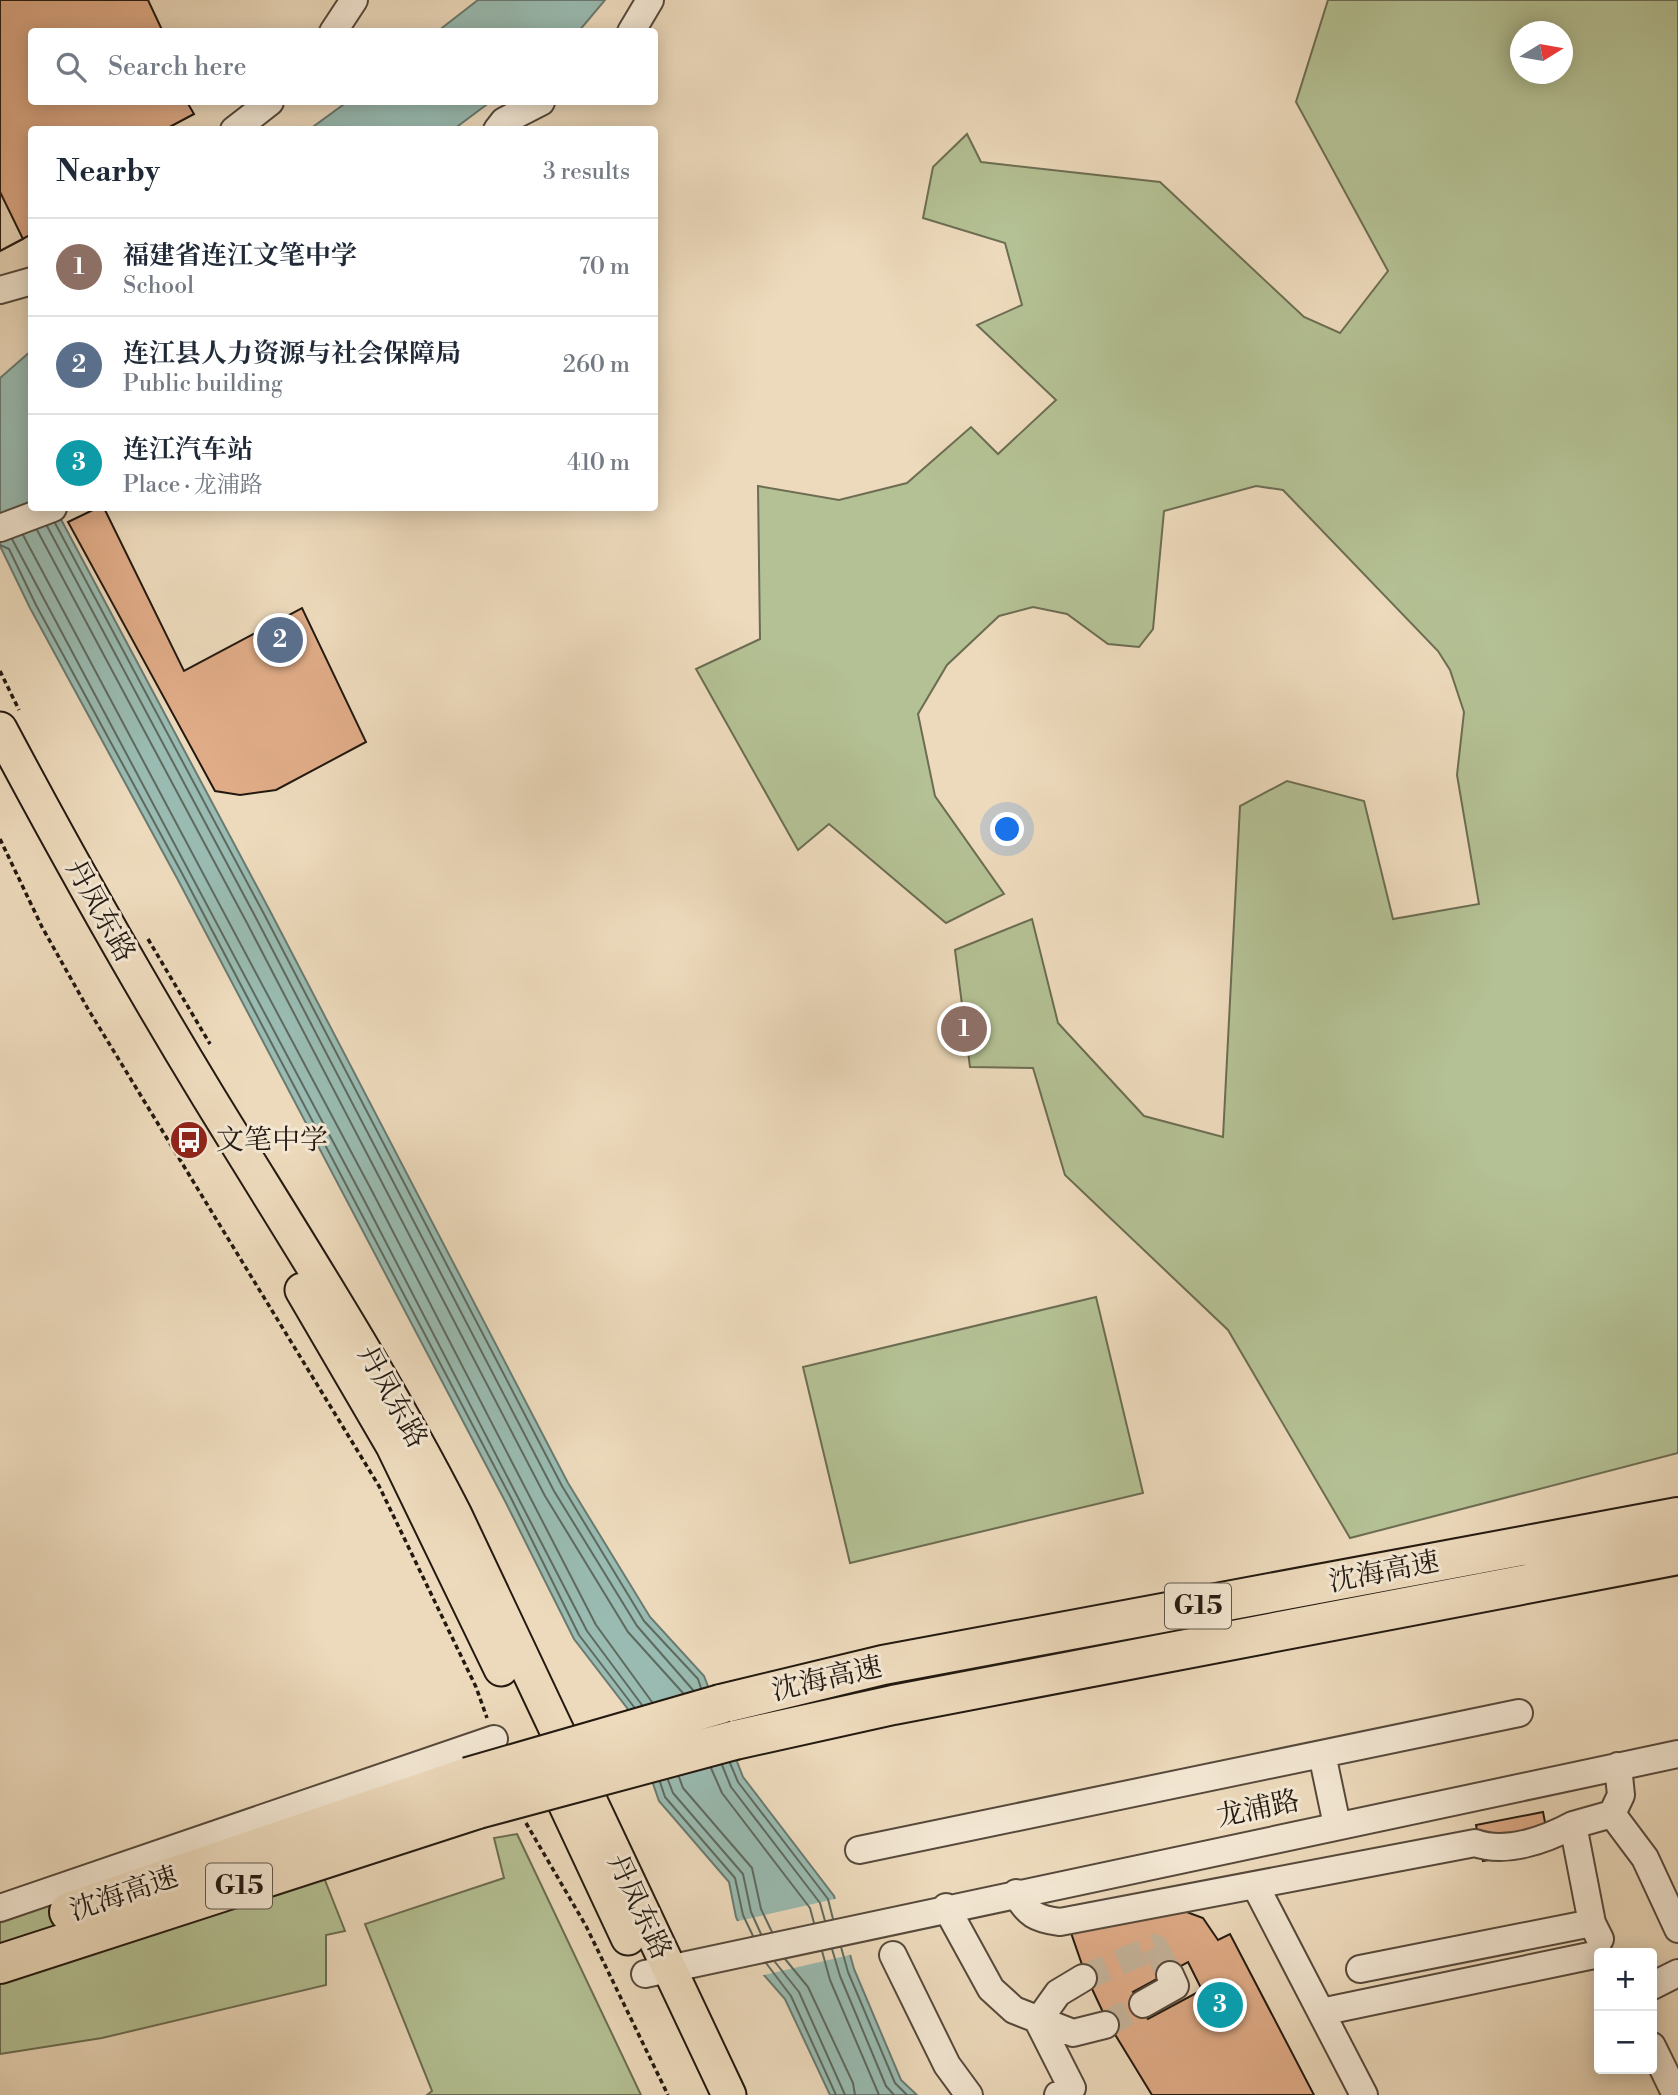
<!DOCTYPE html>
<html lang="en">
<head>
<meta charset="utf-8">
<style>
	body { margin:0; font-family:"Libre Bodoni","Noto Serif SC",serif; background:#f2f2f3; color:#1f2937 }
	.controls { position:absolute; right:21px; bottom:21px; display:grid; overflow:hidden; border-radius:7px; box-shadow:0 4px 18px #0003 }
	.controls button { width:63px; height:63px; display:grid; place-items:center; padding:0; border:0; border-bottom:2px solid #e0e1e3; background:#fff; color:#1f2937; font:35px sans-serif }
	.compass { position:absolute; left:1510px; top:21px; width:63px; height:63px; border-radius:50%; background:#fff; box-shadow:0 4px 18px #0003; rotate:79deg }
	.you { position:absolute; left:1008px; top:830px; width:24px; height:24px; margin:-18px; border:5px solid #fff; border-radius:50%; background:#1a73e8; box-shadow:0 0 0 10px #1a73e833 }
	.badge { display:grid; place-items:center; width:46px; height:46px; border-radius:50%; background:#db2777; color:#fff; font-size:23px; font-weight:700 }
	.pin { position:absolute; translate:-50% -50%; border:4px solid #fff; box-shadow:0 2px 7px #0006 }
	.list { margin:0; padding:0; list-style:none }
	h2 { display:flex; justify-content:space-between; align-items:center; height:91px; margin:0; padding:0 28px; font-size:30px }
	h2 small { font-size:23px; font-weight:400; color:#747a83 }
	.list li { display:grid; grid-template-columns:46px 1fr auto; gap:21px; align-items:center; box-sizing:border-box; height:98px; padding:0 28px; border-top:2px solid #e0e1e3 }
	.list b { display:block; font-size:26px; white-space:nowrap }
	.list p { margin:0; font-size:23px; white-space:nowrap; color:#747a83 }
	.list em { font-size:23px; font-style:normal; color:#747a83 }
	.icon { flex:none; width:38px; height:38px; fill:none; stroke:currentColor; stroke-width:2; stroke-linecap:round; stroke-linejoin:round }
	.map { position:relative; flex:none; width:1678px; height:2095px; overflow:hidden }
	.search { position:absolute; background:#fff; box-shadow:0 4px 18px #0003; left:28px; top:28px; width:630px; height:77px; display:flex; align-items:center; gap:18px; box-sizing:border-box; padding:0 24px; border-radius:7px; color:#747a83; font-size:26px }
	.panel { position:absolute; background:#fff; box-shadow:0 4px 18px #0003; left:28px; top:126px; width:630px; height:385px; border-radius:7px }
	.map>svg:first-child { display:block }
	.green { fill:#b4c194; stroke:#6c6d52; stroke-width:2; fill-rule:evenodd }
	.water { fill:#99bbb1; stroke:#6a7a71; stroke-width:2 }
	.pier { fill:#eddabc }
	.lines { fill:none; stroke-linecap:round; stroke-linejoin:round }
	.shore { stroke:#5e6a60; stroke-width:2 }
	.building { fill:#e0ac88; stroke:#231910; stroke-width:2; fill-rule:evenodd }
	.minor-tunnel { stroke:#c5b39a; stroke-width:26; stroke-dasharray:26 13; stroke-linecap:butt }
	.minor-casing { stroke:#56493b; stroke-width:30 }
	.major-casing { stroke:#231910; stroke-width:37 }
	.highway-casing { stroke:#231910; stroke-width:42 }
	.path { stroke:#231910; stroke-width:3.5; stroke-dasharray:5 3.5; stroke-linecap:butt }
	.minor { stroke:#f3e7d3; stroke-width:26 }
	.major { stroke:#eddabc; stroke-width:33 }
	.highway { stroke:#eddabc; stroke-width:38 }
	.highway-bridge-casing { stroke:#231910; stroke-width:42; stroke-linecap:butt }
	.highway-bridge { stroke:#eddabc; stroke-width:38 }
	.labels { text-anchor:middle; dominant-baseline:central; stroke-width:6; stroke-linejoin:round; paint-order:stroke }
	.shield { fill:#f3e7d3; stroke:#61574a; stroke-width:2 }
	.shield-label { font-size:26px; font-weight:bold; fill:#231910 }
	.street-label { font-size:28px; fill:#231910; stroke:#f3e7d3 }
	.poi-label { font-size:28px; fill:#231910; stroke:#f3e7d3; text-anchor:start }
</style>
</head>
<body>
<div class="map">
<svg width="1678" height="2095" viewBox="0 0 1678 2095">
	<rect width="100%" height="100%" fill="#eddabc"/>
	<filter id="stains"><feTurbulence type="fractalNoise" baseFrequency=".00286" numOctaves="4"/><feColorMatrix values="0 0 0 0 .2 0 0 0 0 .09 0 0 0 0 .02 0 0 0 .5 -.17"/></filter>
	<radialGradient id="worn" r=".72"><stop offset=".6" stop-color="#630" stop-opacity="0"/><stop offset="1" stop-color="#630" stop-opacity=".3"/></radialGradient>
	<path class="green" d="M1328,0H1678V1453L1350,1538L1228,1330L1065,1175L1033,1068L970,1067L955,950L1032,919L1058,1023L1144,1116L1223,1137L1240,806L1287,781L1364,801L1393,919L1479,904L1457,775L1464,712L1450,670L1438,651L1283,490L1256,486L1164,511L1153,629L1139,647L1108,644L1067,614L1033,607L999,616L947,665L918,714L935,796L1004,894L946,923L829,824L798,850L696,669L760,639L758,486L839,500L907,483L971,427L998,454L1056,400L977,325L1022,305L1005,243L923,218L933,167L967,134L981,162L1160,182L1304,317L1340,333L1388,271L1296,102ZM1520,32H1562V74H1520Z
		M1096,1297L1143,1493L850,1563L803,1367Z
		M300,1817L345,1931L326,1935V1985L102,2038L0,2054V1920Z
		M517,1834L641,2095H427L432,2091L365,1924L504,1878L494,1838Z"/>
	<path class="water" d="M478,0H605L579,31H438Z
		M347,102H490L454,129H310Z
		M31,351L32,508L57,512L270,911L568,1483L650,1617L704,1676L743,1777L834,1896L854,1969L901,2080L917,2095H830L785,1999L763,1974L736,1917L729,1882L659,1801L627,1708L574,1639L505,1501L178,880L30,608L0,546V378Z"/>
	<path class="pier" d="M839,1898L854,1954L760,1976L734,1922Z"/>
	<g class="lines">
		<path class="shore" d="M55,523L264,914L562,1486L644,1621L698,1679L701,1688
			M47,526L256,918L554,1491L637,1626L693,1690
			M37,530L247,923L545,1496L628,1632L683,1693
			M23,535L373,1193L596,1625L652,1702
			M12,539L363,1198L587,1631L642,1705
			M0,545L9,549L36,605L184,877L511,1498L579,1635L634,1707
			M730,1763L738,1782L828,1899L833,1919
			M722,1765L731,1787L820,1903L825,1921
			M711,1768L722,1793L810,1908L814,1923
			M679,1777L683,1788L752,1868L761,1909L772,1932
			M668,1780L673,1793L743,1874L751,1912L761,1934
			M660,1782L665,1797L735,1878L743,1915L753,1936
			M841,1947L848,1972L895,2083L907,2095
			M832,1949L840,1976L886,2086L894,2095
			M822,1951L830,1980L879,2095
			M785,1959L808,1987L853,2083L855,2095
			M775,1962L799,1992L845,2095
			M766,1963L791,1996L836,2095"/>
	</g>
	<path class="building" d="M0,0H148L163,32H32V102H187L194,114L164,130H32V234L0,251Z
		M0,192L23,239L0,251Z
		M97,508H104L184,671L302,608L366,742L276,790L240,795L215,791L68,522Z
		M1543,1812L1550,1848L1483,1861L1476,1825Z
		M1184,1911L1203,1918L1218,1940L1230,1934L1314,2095H1152L1108,2023L1086,1976L1070,1930ZM1188,1962L1202,1990L1148,2019L1133,1992Z"/>
	<g class="lines">
		<path class="minor-tunnel" d="M1083,1978L1155,1947L1170,1975
			M1105,2025L1143,2004"/>
		<defs>
			<path id="minor" d="M333,32L354,0
				M631,32L650,0
				M234,130L270,102
				M497,130L504,121L541,102
				M0,290L32,281
				M0,528L53,508
				M1322,1754L1337,1825
				M1612,1814L1645,1858L1678,1929
				M859,1850L1519,1713
				M1255,1885L1364,2095
				M1016,1893C1027,1914 1036,1919 1060,1922L1475,1843C1506,1854 1545,1840 1573,1825
				M946,1907L991,1989L1014,2010L1073,2033L1105,2025
				M0,1908L494,1739
				M1600,1939L1592,1923L1573,1825L1612,1814L1621,1795L1618,1766
				M893,1955L947,2065L969,2095
				M1360,1969L1592,1923
				M645,1974L1678,1754
				M1652,1986L1678,1973
				M1143,2004L1175,1986L1170,1975
				M1321,2012L1599,1954
				M1038,2021L1072,2088L1058,2095
				M1038,2021L1058,1993L1083,1978
				M1652,2046L1676,2095"/>
			<path id="major" d="M0,729C66,853 135,976 208,1096C293,1235 381,1370 455,1515L729,2095
				M302,1290L393,1446L501,1669
				M547,1765L628,1938"/>
			<path id="highway" d="M721,1704L883,1665L1678,1517
				M735,1740L893,1705L1678,1555
				M69,1912L468,1777
				M0,1964L478,1809"/>
		</defs>
		<use href="#minor" class="minor-casing"/>
		<use href="#major" class="major-casing"/>
		<use href="#highway" class="highway-casing"/>
		<path class="path" d="M0,671L19,710
			M0,839L42,927L88,1009L379,1486L476,1687L487,1718
			M148,939L210,1044
			M526,1823L586,1926L668,2095"/>
		<use href="#minor" class="minor"/>
		<use href="#major" class="major"/>
		<use href="#highway" class="highway"/>
		<defs>
			<path id="highway-bridge" d="M468,1777L721,1704
				M478,1809L735,1740"/>
		</defs>
		<use href="#highway-bridge" class="highway-bridge-casing"/>
		<use href="#highway-bridge" class="highway-bridge"/>
	</g>
	<defs>
		<symbol id="bus-disc" viewBox="-11 -11 22 22"><circle r="9.5" fill="#8f2418" stroke="#f3e7d3"/><path d="M-5-6H5V4H4V6H2V4H-2V6H-4V4H-5ZM-3.5-4V0h7V-4ZM-3.5 1.2v1.5H-2V1.2ZM2 1.2v1.5H3.5V1.2Z" fill="#fff"/></symbol>
	</defs>
	<g fill-rule="evenodd">
		<use href="#bus-disc" x="167" y="1118" width="44" height="44"/>
	</g>
	<g class="labels">
		<g class="shield">
			<rect x="1165" y="1583.5" width="66" height="45" rx="5"/>
			<rect x="206" y="1863.5" width="66" height="45" rx="5"/>
		</g>
		<g class="shield-label">
			<text x="1198" y="1606">G15</text>
			<text x="239" y="1886">G15</text>
		</g>
		<g class="street-label">
			<text transform="translate(100 911) rotate(61)">丹凤东路</text>
			<text transform="translate(392 1397) rotate(61)">丹凤东路</text>
			<text transform="translate(1384 1572) rotate(-11)">沈海高速</text>
			<text transform="translate(827 1679) rotate(-13)">沈海高速</text>
			<text transform="translate(1258 1809) rotate(-12)">龙浦路</text>
			<text transform="translate(124 1894) rotate(-19)">沈海高速</text>
			<text transform="translate(639 1907) rotate(65)">丹凤东路</text>
		</g>
		<g class="poi-label">
			<text x="216" y="1140">文笔中学</text>
		</g>
	</g>
	<rect width="100%" height="100%" filter="url(#stains)"/>
	<rect width="100%" height="100%" fill="url(#worn)"/>
</svg>
<div class="controls">
<button>+</button>
<button>−</button>
</div>
<svg class="compass" viewBox="-18 -18 36 36"><path d="M0-13l5 13h-10z" fill="#e53935"/><path d="M0 13l5-13h-10z" fill="#747a83"/></svg>
<div class="you"></div>
<div class="pin badge" style="left:964px;top:1029px;background:#8d6e63">1</div>
<div class="pin badge" style="left:280px;top:640px;background:#5c6f8a">2</div>
<div class="pin badge" style="left:1220px;top:2005px;background:#0f9aa8">3</div>
<div class="search"><svg class="icon" aria-label="search" viewBox="0 0 24 24"><circle cx="10" cy="10" r="6"/><path d="M15 15l6 6"/></svg>Search here</div>
<section class="panel">
<h2>Nearby<small>3 results</small></h2>
<ul class="list">
<li><span class="badge" style="background:#8d6e63">1</span><div><b>福建省连江文笔中学</b><p>School</p></div><em>70 m</em></li>
<li><span class="badge" style="background:#5c6f8a">2</span><div><b>连江县人力资源与社会保障局</b><p>Public building</p></div><em>260 m</em></li>
<li><span class="badge" style="background:#0f9aa8">3</span><div><b>连江汽车站</b><p>Place · 龙浦路</p></div><em>410 m</em></li>
</ul>
</section>
</div>
</body>
</html>
